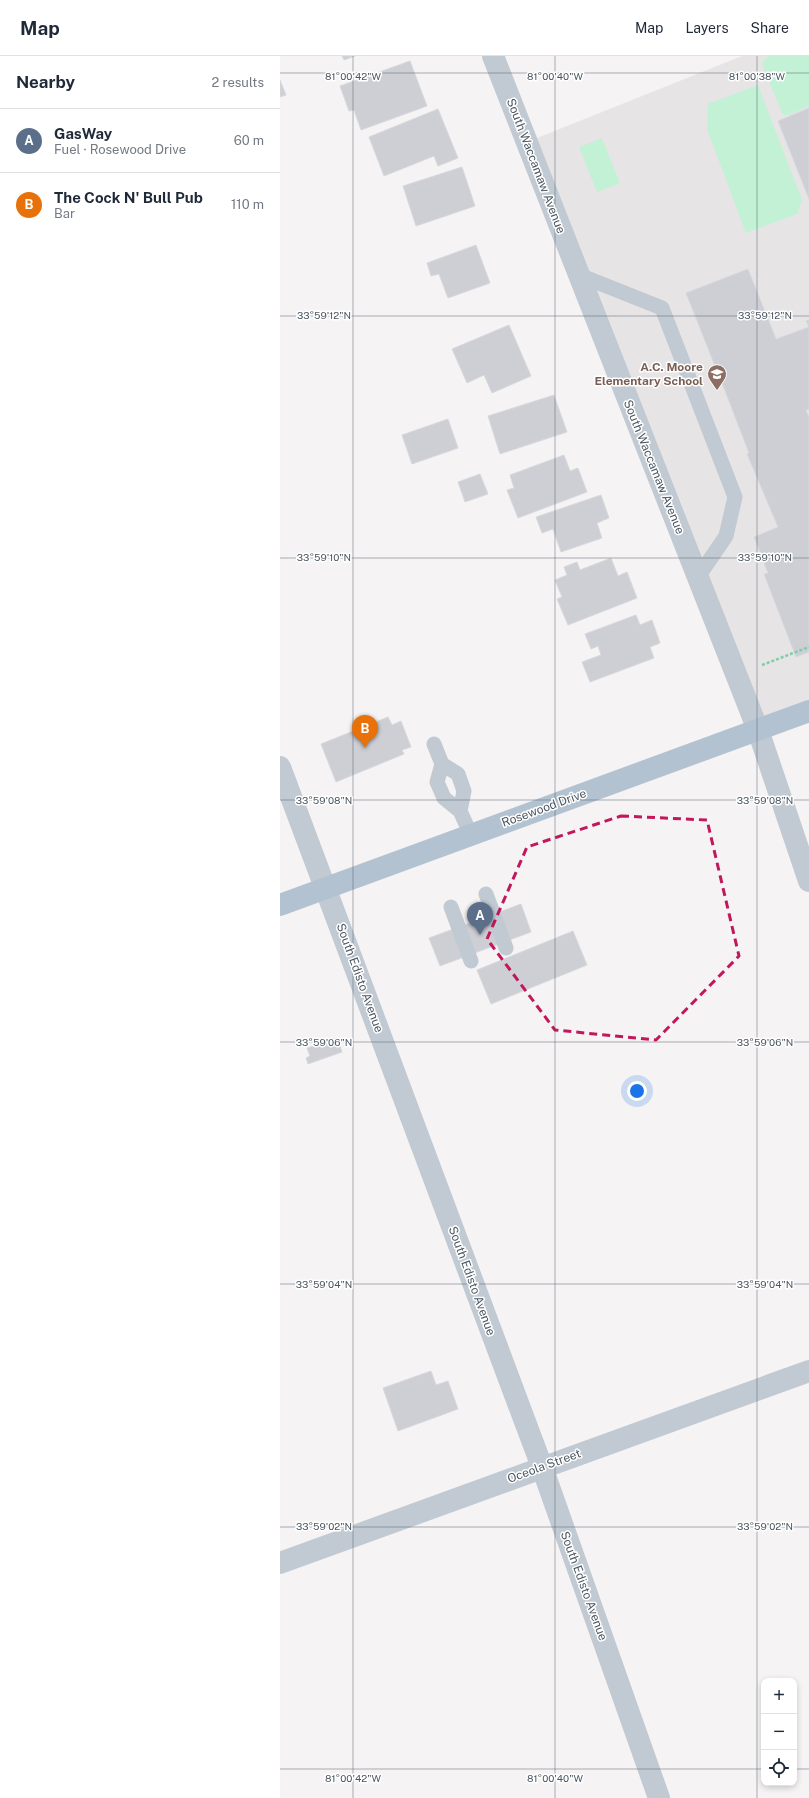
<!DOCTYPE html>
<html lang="en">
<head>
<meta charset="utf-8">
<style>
	body { margin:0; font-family:"Public Sans",sans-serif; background:#f2f2f3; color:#1f2937 }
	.controls { position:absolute; right:12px; bottom:12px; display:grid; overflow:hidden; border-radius:8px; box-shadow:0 2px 6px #0003 }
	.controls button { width:36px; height:36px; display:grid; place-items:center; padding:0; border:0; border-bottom:1px solid #e0e1e3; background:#fff; color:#1f2937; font:20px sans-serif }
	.you { position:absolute; left:357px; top:1035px; width:14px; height:14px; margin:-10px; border:3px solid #fff; border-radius:50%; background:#1a73e8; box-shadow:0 0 0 6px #1a73e833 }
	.badge { display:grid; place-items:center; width:26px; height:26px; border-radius:50%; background:#b45309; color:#fff; font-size:13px; font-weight:700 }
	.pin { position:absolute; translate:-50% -33px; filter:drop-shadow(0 1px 2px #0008) }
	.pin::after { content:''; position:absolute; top:21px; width:14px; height:12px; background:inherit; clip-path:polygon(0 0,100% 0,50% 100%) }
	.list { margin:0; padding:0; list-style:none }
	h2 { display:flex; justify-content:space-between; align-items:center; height:52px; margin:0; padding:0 16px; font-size:17px }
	h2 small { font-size:13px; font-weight:400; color:#747a83 }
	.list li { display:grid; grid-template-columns:26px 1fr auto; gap:12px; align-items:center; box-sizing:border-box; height:64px; padding:0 16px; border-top:1px solid #e0e1e3 }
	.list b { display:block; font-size:15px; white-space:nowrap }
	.list p { margin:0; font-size:13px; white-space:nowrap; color:#747a83 }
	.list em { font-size:13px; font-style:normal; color:#747a83 }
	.icon { flex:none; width:22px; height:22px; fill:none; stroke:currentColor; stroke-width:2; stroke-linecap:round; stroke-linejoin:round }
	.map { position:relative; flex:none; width:529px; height:1742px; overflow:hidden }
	header { display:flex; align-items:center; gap:24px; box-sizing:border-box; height:56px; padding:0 20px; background:#fff; border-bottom:1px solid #e0e1e3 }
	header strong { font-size:19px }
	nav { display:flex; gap:22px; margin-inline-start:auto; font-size:14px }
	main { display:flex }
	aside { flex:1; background:#fff }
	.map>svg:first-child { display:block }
	.education { fill:#e6e4e5 }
	.green { fill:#c3f1d5 }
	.building { fill:#cdcfd5; stroke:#d7d9de }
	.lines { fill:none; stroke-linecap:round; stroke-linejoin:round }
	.path { stroke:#7ad0a6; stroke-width:2.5; stroke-dasharray:3 2; stroke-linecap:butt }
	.service { stroke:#c1cad2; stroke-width:15 }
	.minor { stroke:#c1cad2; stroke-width:22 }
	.primary { stroke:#b3c2d1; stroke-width:22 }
	.marked { fill:none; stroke:#c2185b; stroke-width:3; stroke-dasharray:8 5; stroke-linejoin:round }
	.ticks { fill:none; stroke:#4a5661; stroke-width:1; stroke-opacity:0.45 }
	.labels { text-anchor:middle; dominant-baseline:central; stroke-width:3; stroke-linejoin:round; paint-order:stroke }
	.street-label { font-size:12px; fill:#4a5661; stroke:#fff }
	.education-label { font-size:12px; font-weight:bold; fill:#785e54; stroke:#fff; text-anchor:end }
	.ticks-label { font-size:10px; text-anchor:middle; fill:#4a5661; stroke:#fff; stroke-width:3; stroke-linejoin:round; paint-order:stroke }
</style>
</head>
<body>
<header>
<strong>Map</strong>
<nav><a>Map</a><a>Layers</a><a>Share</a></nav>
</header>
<main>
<aside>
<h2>Nearby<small>2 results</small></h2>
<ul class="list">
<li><span class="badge" style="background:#5c6f8a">A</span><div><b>GasWay</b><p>Fuel · Rosewood Drive</p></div><em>60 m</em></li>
<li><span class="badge" style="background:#e8710a">B</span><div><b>The Cock N' Bull Pub</b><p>Bar</p></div><em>110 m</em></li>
</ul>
</aside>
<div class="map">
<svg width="529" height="1742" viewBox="0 0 529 1742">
	<rect width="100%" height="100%" fill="#f5f3f3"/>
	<path class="education" d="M462,0H529V655L478,674L247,86Z"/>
	<path class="green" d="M489,0H529V50L508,59H504L502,57L484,13L482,6Z
		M478,29L522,144L517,158L466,177L427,73L428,48Z
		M322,82L340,127L317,136L299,91Z"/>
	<path class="building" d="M62,0H75L64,4Z
		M130,5L147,50L81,74L74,54L69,55L60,30Z
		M0,24L6,39L0,41Z
		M529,52V143L498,65Z
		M158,53L178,102L158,110L154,100L104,120L89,81Z
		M182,111L195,150L136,170L123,130Z
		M196,189L210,227L168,242L159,218L151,220L147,207Z
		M468,213L496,283L529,271L526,265L529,264V353L526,354L529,362V596L516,601L484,518L488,517L474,481L498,471L467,398L469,397L442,327L440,328L433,310H435L406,237Z
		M229,269L251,320L212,337L204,319L187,327L172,293Z
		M274,339L287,376L220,398L208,360Z
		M168,363L178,392L132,408L122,379Z
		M284,399L290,415L298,412L307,436L238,462L227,434L234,432L230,419Z
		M200,418L208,438L185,446L178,426Z
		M321,439L329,462L317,467L322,482L281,496L273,473L262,477L256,461Z
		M331,502L338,520L347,516L357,542L288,569L277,543L282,541L275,524L287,519L284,511L297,506L300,514Z
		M356,559L360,569L372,564L380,587L370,591L374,602L310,626L302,606L321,599L318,590L311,593L305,578Z
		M108,661L112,669L121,665L131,691L122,694L124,698L56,726L41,688Z
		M241,848L251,876L160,910L149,882Z
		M293,875L307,909L211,948L197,914Z
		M57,982L62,996L28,1008L26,1002L30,1000L27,992Z
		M151,1315L156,1329L168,1325L178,1353L118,1375L103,1332Z"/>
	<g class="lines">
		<path class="path" d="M482,609L529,591"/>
		<path class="service" d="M299,219L382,252L455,441L446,480L418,521
			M154,688L162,708L178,718L184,735L180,755
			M162,708L157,726L164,742L180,755L191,779
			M206,838L226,892
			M171,851L191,905"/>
		<path class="minor" d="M213,0L478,674L529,825
			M0,711L262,1411L379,1742
			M0,1507L529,1315"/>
		<path class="primary" d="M0,849L529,655"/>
	</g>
	<path class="marked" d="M341,760L427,764L459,900L376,984L275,974L207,883L247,791Z"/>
	<path class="ticks" d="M73,0V1742M275,0V1742M477,0V1742M0,17H529M0,260H529M0,502H529M0,744H529M0,986H529M0,1228H529M0,1471H529M0,1713H484M514,1713H529"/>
	<defs>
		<symbol id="school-pin" viewBox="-11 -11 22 30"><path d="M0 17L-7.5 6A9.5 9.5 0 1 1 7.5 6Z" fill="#8d6e63" stroke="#fff"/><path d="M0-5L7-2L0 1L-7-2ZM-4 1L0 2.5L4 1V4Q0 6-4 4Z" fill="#fff"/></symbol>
	</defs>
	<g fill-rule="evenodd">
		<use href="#school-pin" x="426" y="307" width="22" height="30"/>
	</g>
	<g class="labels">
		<g class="street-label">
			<text transform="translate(256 110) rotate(69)">South Waccamaw Avenue</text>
			<text transform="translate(374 411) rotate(68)">South Waccamaw Avenue</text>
			<text transform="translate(264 752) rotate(-20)">Rosewood Drive</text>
			<text transform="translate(80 922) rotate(70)">South Edisto Avenue</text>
			<text transform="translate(192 1225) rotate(70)">South Edisto Avenue</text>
			<text transform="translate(264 1410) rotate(-20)">Oceola Street</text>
			<text transform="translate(304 1530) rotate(70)">South Edisto Avenue</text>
		</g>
		<g class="education-label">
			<text x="423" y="311">A.C. Moore<tspan x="423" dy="14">Elementary School</tspan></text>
		</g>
	</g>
	<g class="ticks-label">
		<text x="73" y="24">81°00'42"W</text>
		<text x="275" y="24">81°00'40"W</text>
		<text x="477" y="24">81°00'38"W</text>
		<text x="44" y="263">33°59'12"N</text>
		<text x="485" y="263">33°59'12"N</text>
		<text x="44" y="505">33°59'10"N</text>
		<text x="485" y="505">33°59'10"N</text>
		<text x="44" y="748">33°59'08"N</text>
		<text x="485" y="748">33°59'08"N</text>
		<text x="44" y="990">33°59'06"N</text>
		<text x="485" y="990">33°59'06"N</text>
		<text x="44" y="1232">33°59'04"N</text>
		<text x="485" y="1232">33°59'04"N</text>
		<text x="44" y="1474">33°59'02"N</text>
		<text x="485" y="1474">33°59'02"N</text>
		<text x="73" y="1726">81°00'42"W</text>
		<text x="275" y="1726">81°00'40"W</text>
	</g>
</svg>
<div class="controls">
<button>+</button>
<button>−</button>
<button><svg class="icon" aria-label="locate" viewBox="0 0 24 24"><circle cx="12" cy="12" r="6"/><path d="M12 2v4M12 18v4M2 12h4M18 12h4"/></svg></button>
</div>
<div class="you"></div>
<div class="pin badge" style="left:200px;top:879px;background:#5c6f8a">A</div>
<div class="pin badge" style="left:85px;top:692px;background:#e8710a">B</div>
</div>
</main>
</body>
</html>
